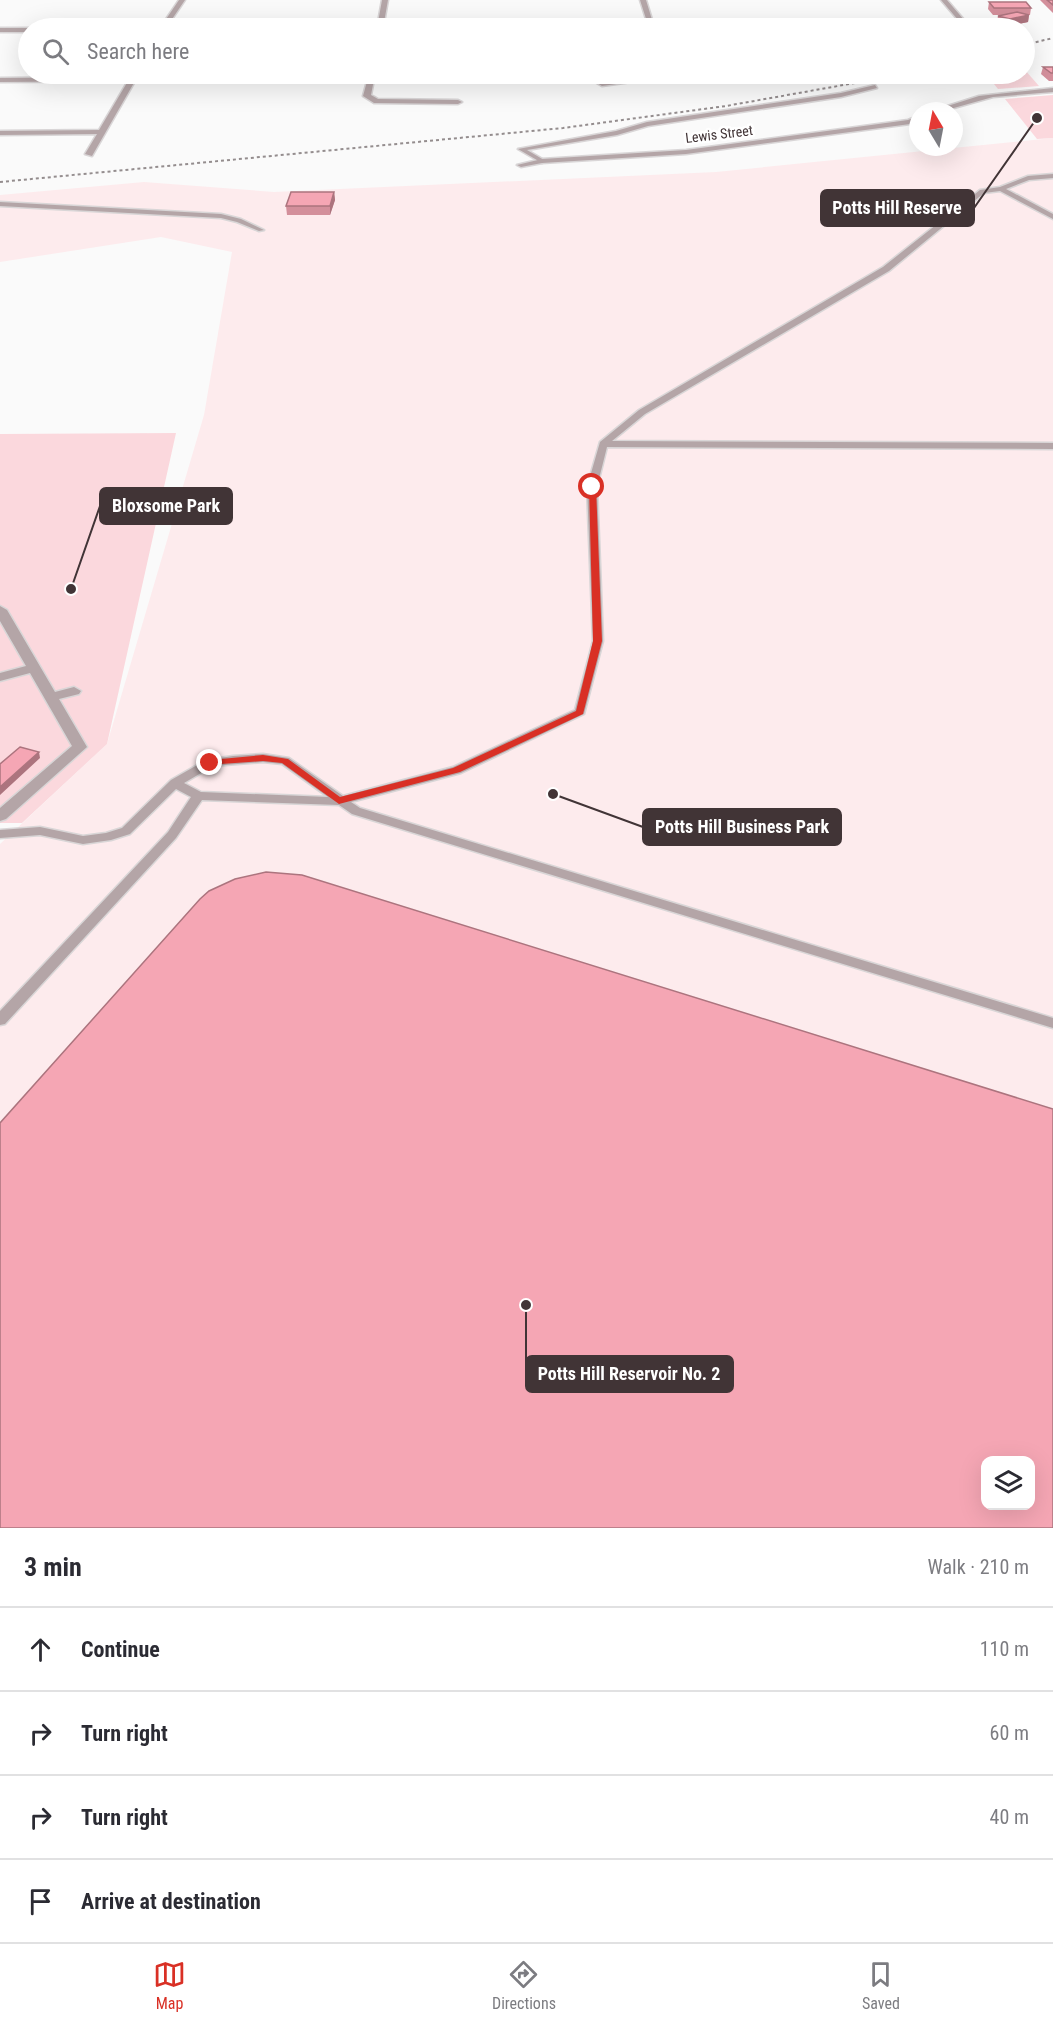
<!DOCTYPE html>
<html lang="en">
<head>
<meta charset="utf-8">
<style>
	body { margin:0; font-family:"Roboto Condensed",sans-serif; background:#f7f7f7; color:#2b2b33 }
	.controls { position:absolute; right:18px; bottom:18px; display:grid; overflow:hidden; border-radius:12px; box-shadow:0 6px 24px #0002 }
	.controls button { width:54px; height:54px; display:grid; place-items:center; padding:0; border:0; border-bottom:2px solid #e1e1e2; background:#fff; color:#2b2b33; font:30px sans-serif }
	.compass { position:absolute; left:909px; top:102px; width:54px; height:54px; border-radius:50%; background:#fff; box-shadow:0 6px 24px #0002; rotate:350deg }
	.stop { position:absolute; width:18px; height:18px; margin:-14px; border:4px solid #d93025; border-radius:50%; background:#fff }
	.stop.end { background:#d93025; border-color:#fff; box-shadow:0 2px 6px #0008 }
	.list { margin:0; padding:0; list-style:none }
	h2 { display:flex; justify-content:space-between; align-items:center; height:78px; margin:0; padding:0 24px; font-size:26px }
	h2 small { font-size:20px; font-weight:400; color:#7c7c81 }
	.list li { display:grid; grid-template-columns:39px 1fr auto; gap:18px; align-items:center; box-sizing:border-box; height:84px; padding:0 24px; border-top:2px solid #e1e1e2 }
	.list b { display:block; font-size:22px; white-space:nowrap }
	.list em { font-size:20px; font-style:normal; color:#7c7c81 }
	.icon { flex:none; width:33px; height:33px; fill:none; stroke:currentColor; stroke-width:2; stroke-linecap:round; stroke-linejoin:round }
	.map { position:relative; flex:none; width:1053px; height:1528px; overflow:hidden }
	.search { position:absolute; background:#fff; box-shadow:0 6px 24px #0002; left:18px; right:18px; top:18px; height:66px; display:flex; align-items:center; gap:15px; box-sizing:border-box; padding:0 21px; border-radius:33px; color:#7c7c81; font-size:22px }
	.sheet { height:414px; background:#fff }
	nav { display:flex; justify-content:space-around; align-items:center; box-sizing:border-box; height:84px; border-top:2px solid #e1e1e2; background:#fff; font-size:16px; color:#7c7c81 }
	nav a { display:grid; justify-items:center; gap:3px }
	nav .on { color:#d93025 }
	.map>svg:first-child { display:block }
	.built { fill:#fdebed; fill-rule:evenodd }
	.green { fill:#fbd8dd }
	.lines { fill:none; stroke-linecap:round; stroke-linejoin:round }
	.service-casing { stroke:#d9d6d7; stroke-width:3 }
	.pedestrian-casing { stroke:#d9d6d7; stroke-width:3 }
	.minor-casing { stroke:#d9d6d7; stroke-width:3 }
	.path { stroke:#958d8e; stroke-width:1.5; stroke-dasharray:2 2; stroke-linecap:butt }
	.service { fill:#b4a5a7; fill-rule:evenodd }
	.pedestrian { fill:#b4a5a7; fill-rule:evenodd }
	.minor { fill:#b4a5a7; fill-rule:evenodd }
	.rail { stroke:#948d8e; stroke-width:2; stroke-dasharray:3 3; stroke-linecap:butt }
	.wall { fill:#d38f9b }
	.shaded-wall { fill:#ac747e }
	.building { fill:#f5a6b4; stroke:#ac747e; stroke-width:1.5; fill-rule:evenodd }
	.route { fill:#d93025 }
	.labels { text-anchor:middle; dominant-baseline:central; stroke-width:5; stroke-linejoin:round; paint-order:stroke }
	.far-street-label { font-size:14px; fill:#413436; stroke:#fff }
	.leader { fill:none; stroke:#413436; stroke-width:2 }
	.callout-dot { fill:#413436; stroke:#fff; stroke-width:2 }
	.callout { fill:#413436; stroke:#413436; stroke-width:2 }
	.callout-label { font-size:18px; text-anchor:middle; font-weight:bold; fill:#fff }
</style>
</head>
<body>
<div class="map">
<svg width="1053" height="1528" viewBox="0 0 1053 1528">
	<rect width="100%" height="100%" fill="#fafafa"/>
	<path class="built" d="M1053,138V1528H0V844L107,744L204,415L232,252L161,237L0,262V195L144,182L274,192L716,172ZM986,1460H1030V1506H986Z"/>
	<path class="green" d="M1025,70L1039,86L998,89L986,74H1024Z
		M1053,95V138L1037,139L1005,99Z
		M176,433L107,744L22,823H0V434Z"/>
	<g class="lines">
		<defs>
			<path id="service" d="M875,85L877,88L841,97L648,126L617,135L527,150L544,160L545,161L542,163L518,149L616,131L647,122L841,93Z
				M1053,174V178L1029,180L1006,189L1053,214V219L1000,191L984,193L889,271L645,414L612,441L1053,443V449L607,447L597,487L603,641L584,714L461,773L351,802L360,808L1053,1018V1028L352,814L339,805L202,800L176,838L5,1024L0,1025V1011L168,832L191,797L176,789L130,834L111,840L83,844L40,835L0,838V830L40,827L83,836L106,833L122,828L171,780L206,760L233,756L263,754L289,758L343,796L453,767L575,710L593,641L587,487L600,442L639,410L883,267L980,190L1000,187L1028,176ZM263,762L282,764L328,797L201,792L184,783L213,766Z
				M0,202L221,214L241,219L264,230L259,231L237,222L221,218L0,206Z"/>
			<path id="pedestrian" d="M0,606L7,610L55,692L74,687L81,691L79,694L59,699L87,747L6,819L0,821V808L72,746L30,673L0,681V673L26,666L0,621Z"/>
			<path id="minor" d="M179,0H185L166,28H160Z
				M382,0H388L383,28H377Z
				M640,0H646L653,23L661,28L648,25Z
				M941,0H947L971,28H965Z
				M0,28H30L28,32H0Z
				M133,74H139L92,156L85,154L97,134L0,135V131L99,130L128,81L0,82V78L131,77Z
				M369,74H375L371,95L378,99L458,100L462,102L458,104L374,103L363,96Z
				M581,74H588L603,82L673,74H689L602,86Z
				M1053,88V92L993,97L943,111H932L979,96Z
				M918,116V121L910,124L686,154L542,163L521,167L517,165L542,159L686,150L908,120Z"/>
		</defs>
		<use href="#service" class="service-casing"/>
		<use href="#pedestrian" class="pedestrian-casing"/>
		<use href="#minor" class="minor-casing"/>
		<path class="path" d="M152,82L351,81"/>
		<use href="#service" class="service"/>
		<use href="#pedestrian" class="pedestrian"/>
		<use href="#minor" class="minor"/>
		<path class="rail" d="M1024,45L1053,38
			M0,182L563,128L726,106L905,74"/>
	</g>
	<path class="wall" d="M1040,0H1053V13Z
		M989,2L1031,8L1030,15H1027H1029L1028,22L1008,26L997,22L998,16L1003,15H993L988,9Z
		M1043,67H1053V81H1049L1041,74Z
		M334,192L335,200L330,215H287L286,206Z"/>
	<path class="shaded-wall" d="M1029,15L1028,22L1008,26L1010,19Z
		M334,192L335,200L330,215V206Z
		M39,752L40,758L0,795V787Z"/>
	<path class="building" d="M1047,0H1053V5Z
		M989,2H1026L1031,8H994Z
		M1017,12L1029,15L1010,19L998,16Z
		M1043,67H1053V73H1051Z
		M291,192H334L330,206H286Z
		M20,747L39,752L0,787V764Z
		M266,872L302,875L1053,1109V1528H0V1123L200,899L209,891L235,879ZM986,1461H1030V1506H986Z"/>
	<path class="route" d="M592,485L596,487L602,641L583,714L460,772L339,804L282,763L263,761L207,765V761L210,760L263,755L288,759L340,797L453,768L576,711L593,641L589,487Z"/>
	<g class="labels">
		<g class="far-street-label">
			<text transform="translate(719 134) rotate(-7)">Lewis Street</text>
		</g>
	</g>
	<path class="leader" d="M1037 118L974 208M71 589L100 506M553 794L643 827M526 1305L526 1374"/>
	<g class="callout-dot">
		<circle cx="1037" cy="118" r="6"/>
		<circle cx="71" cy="589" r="6"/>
		<circle cx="553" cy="794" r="6"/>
		<circle cx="526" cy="1305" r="6"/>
	</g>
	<g class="callout">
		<rect x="821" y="190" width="153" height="36" rx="6"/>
		<rect x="100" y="488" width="132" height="36" rx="6"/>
		<rect x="643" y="809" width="198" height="36" rx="6"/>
		<rect x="526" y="1356" width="207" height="36" rx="6"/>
	</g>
	<g class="callout-label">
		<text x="897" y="214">Potts Hill Reserve</text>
		<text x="166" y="512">Bloxsome Park</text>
		<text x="742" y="833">Potts Hill Business Park</text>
		<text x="629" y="1380">Potts Hill Reservoir No. 2</text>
	</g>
</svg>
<div class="controls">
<button><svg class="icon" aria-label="layers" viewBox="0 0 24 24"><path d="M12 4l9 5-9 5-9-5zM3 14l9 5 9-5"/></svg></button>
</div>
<svg class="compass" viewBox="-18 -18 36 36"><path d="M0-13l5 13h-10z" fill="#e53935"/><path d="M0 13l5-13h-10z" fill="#7c7c81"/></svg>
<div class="stop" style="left:592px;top:487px"></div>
<div class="stop end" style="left:210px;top:763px"></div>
<div class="search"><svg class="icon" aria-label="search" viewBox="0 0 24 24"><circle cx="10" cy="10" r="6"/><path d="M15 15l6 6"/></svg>Search here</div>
</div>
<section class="sheet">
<h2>3 min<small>Walk · 210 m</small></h2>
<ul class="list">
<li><svg class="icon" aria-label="ahead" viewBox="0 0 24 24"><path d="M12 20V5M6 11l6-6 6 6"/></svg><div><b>Continue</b></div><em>110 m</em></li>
<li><svg class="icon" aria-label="right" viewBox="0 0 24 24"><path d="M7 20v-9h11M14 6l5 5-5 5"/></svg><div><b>Turn right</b></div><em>60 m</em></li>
<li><svg class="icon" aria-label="right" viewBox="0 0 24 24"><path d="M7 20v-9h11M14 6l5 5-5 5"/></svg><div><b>Turn right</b></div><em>40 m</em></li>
<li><svg class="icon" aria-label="arrive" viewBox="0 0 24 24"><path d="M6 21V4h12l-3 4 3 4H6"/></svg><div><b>Arrive at destination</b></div></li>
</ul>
</section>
<nav>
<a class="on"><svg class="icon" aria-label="map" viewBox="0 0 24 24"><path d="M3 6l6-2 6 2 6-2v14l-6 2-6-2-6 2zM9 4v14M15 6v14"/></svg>Map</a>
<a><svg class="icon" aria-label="directions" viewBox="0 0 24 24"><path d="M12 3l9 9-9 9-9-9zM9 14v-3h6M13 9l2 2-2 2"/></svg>Directions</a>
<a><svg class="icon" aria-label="saved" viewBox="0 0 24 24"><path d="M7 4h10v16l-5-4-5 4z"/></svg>Saved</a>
</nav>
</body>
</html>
